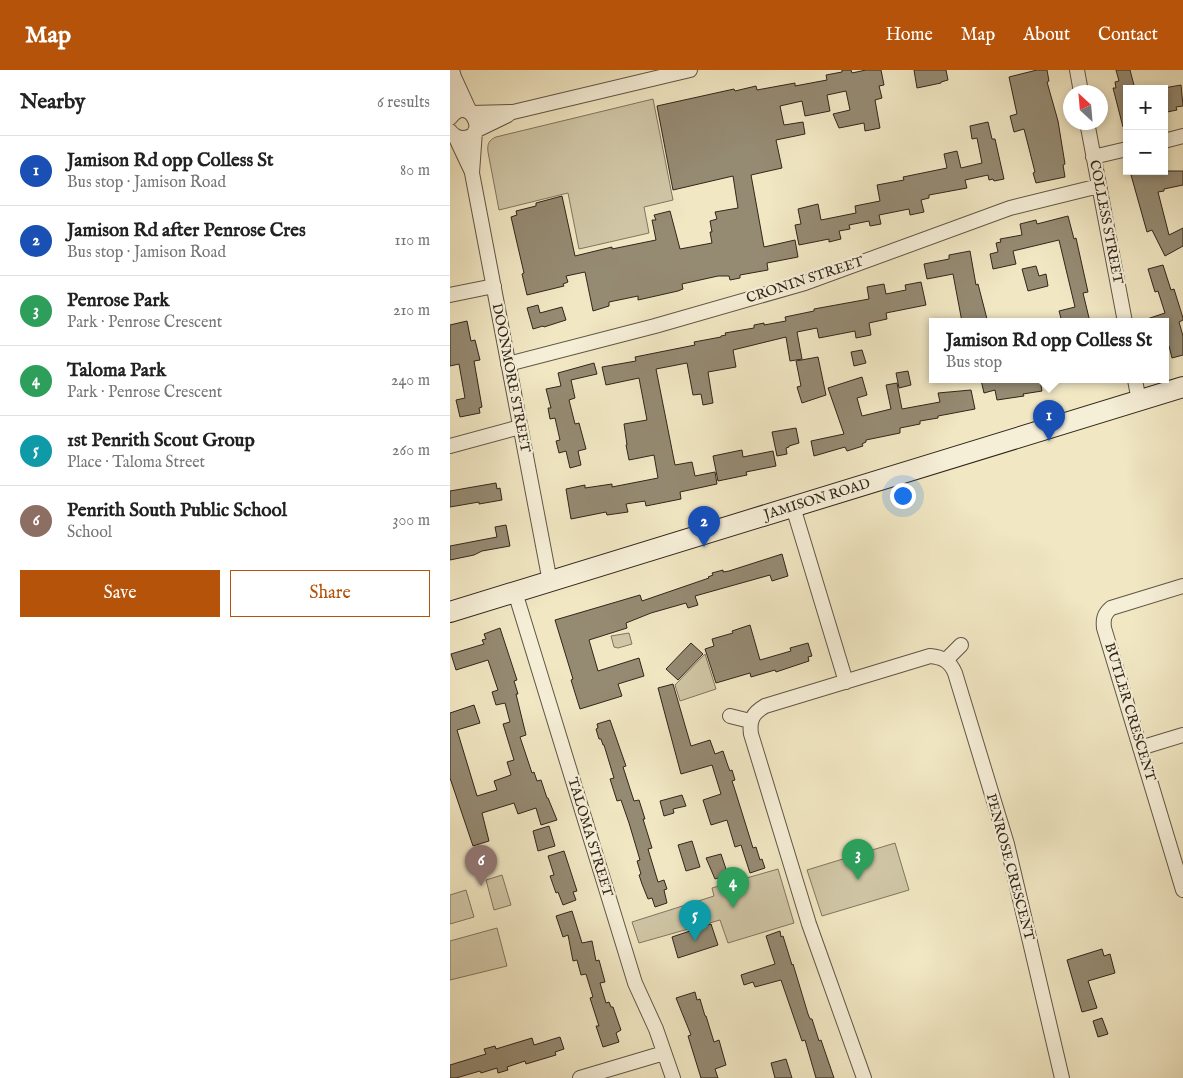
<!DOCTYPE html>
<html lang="en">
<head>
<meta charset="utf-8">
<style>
	body { margin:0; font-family:"IM FELL English",serif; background:#f2f2f2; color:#222 }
	.controls { position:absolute; right:15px; top:15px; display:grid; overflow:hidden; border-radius:0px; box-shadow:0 2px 8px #0003 }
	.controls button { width:45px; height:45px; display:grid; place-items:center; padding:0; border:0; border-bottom:1px solid #e0e0e0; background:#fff; color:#222; font:25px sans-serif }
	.compass { position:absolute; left:613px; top:15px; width:45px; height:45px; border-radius:50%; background:#fff; box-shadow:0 2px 8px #0003; rotate:334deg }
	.you { position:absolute; left:452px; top:425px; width:18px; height:18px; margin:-12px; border:4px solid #fff; border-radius:50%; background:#1a73e8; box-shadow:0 0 0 8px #1a73e833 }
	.badge { display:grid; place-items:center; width:32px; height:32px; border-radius:50%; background:#b45309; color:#fff; font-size:16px; font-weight:700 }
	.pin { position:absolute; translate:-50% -41px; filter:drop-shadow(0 1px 2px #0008) }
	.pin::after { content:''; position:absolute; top:26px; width:18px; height:15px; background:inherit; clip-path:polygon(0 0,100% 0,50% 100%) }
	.popup { position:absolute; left:479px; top:248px; width:240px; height:65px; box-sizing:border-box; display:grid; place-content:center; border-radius:0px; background:#fff; filter:drop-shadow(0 1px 4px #0005); font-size:16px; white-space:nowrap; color:#767676 }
	.popup b { font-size:19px; color:#222 }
	.popup::after { content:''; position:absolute; left:50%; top:100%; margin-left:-10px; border:10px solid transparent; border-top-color:#fff }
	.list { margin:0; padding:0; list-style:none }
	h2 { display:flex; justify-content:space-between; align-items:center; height:65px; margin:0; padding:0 20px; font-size:21px }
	h2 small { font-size:16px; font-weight:400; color:#767676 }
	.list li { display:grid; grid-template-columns:32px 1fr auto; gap:15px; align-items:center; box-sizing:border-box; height:70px; padding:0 20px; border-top:1px solid #e0e0e0 }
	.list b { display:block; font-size:19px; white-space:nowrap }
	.list p { margin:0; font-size:16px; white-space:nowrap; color:#767676 }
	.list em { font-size:16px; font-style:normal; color:#767676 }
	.actions { display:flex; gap:10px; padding:15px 20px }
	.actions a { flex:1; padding:11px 0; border:1px solid #b45309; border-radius:0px; text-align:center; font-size:18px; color:#b45309 }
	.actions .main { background:#b45309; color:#fff }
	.map { position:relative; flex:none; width:733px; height:1008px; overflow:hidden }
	header { display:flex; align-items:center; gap:30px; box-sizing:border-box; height:70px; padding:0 25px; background:#b45309; color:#fff }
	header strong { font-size:24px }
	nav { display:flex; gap:28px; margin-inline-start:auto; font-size:18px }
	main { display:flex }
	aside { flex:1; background:#fff }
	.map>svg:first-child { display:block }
	.green { fill:#d0c6a6; stroke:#807660 }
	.building { fill:#958a72; stroke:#31261b }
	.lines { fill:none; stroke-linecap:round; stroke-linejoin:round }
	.minor-casing { stroke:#615645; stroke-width:16 }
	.secondary-casing { stroke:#31261b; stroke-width:22 }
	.minor { stroke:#f6efd8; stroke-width:14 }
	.secondary { stroke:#f6efd8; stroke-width:20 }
	.labels { text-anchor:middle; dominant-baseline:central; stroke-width:4.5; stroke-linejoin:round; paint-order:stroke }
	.street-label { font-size:14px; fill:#31261b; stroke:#f6efd8 }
</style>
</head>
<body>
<header>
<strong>Map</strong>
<nav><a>Home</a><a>Map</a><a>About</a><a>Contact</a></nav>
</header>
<main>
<aside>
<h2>Nearby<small>6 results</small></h2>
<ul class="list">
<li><span class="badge" style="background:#1a4fb4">1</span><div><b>Jamison Rd opp Colless St</b><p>Bus stop · Jamison Road</p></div><em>80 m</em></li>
<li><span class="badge" style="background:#1a4fb4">2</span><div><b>Jamison Rd after Penrose Cres</b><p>Bus stop · Jamison Road</p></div><em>110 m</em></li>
<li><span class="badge" style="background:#2e9e5b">3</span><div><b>Penrose Park</b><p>Park · Penrose Crescent</p></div><em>210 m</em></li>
<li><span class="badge" style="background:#2e9e5b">4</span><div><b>Taloma Park</b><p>Park · Penrose Crescent</p></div><em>240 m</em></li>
<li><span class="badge" style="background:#0f9aa8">5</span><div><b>1st Penrith Scout Group</b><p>Place · Taloma Street</p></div><em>260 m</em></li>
<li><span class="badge" style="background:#8d6e63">6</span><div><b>Penrith South Public School</b><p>School</p></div><em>300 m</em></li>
</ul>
<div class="actions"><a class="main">Save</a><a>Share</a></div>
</aside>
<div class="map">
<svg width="733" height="1008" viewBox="0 0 733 1008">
	<rect width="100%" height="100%" fill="#f1e7c3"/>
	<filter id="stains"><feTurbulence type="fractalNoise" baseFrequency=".004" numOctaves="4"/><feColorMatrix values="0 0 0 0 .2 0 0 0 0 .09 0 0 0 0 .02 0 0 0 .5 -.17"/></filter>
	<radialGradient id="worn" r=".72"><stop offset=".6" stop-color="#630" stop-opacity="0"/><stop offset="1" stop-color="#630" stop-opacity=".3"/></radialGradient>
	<path class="green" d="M203,29L223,130L194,137L199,163L129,179L118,123L49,140L38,82C37,74 39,70 46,67Z
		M179,563L182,574L168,578L164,577L161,566Z
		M255,584L266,619L230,631L225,615Z
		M445,773L459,820L372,846L357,800Z
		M328,799L344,853L278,873L270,850L189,873L182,852L264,826L262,818Z
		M52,805L61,835L44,840L36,810Z
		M16,820L24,847L0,854V825Z
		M47,858L57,896L0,910V871Z"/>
	<path class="building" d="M392,0H401L402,3L416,0H431L434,15L429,16L432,28L425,30L430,58L415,61L414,53L389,58L383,44L400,40L396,21L377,25L380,41L355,46L352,31L330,36L334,55L353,52L355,64L326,70L332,98L301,105L314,177L345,170L348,187L317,193L318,200L290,205V208L280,210L279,206H268L232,214L233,219L228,221L188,230V226L159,232V236L143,241L135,202L116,206L118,212L113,214L114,216L77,225L72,204L74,203L61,147L67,145L66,141L86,136V133L112,126L125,186L162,177V179L206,170L202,150H206L204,145L220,141L230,179L262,173L260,162H262L260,151L267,149L265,142L288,138L283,106L223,120L207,36L284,19L285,21L306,16L307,20L345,13V16L377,10L376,5L392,2Z
		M464,0H496L498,10L491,12V13L467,18Z
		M587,0H597L599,11L597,12L608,51L615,94L613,95L615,107L586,113L583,103L585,102L574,59L564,62L560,46L567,44L559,7Z
		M666,0H680L685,19H677V57H673L663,18H666L665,12L669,11Z
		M731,15L733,36L726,37L727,40L717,42L714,18Z
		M538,52L542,69H545L554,109L544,111L543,109L539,110L538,105L515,110L517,118L479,125V128L471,130L474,142L460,145L459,139L429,145L431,154L420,156L419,151L399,155L400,159L389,161L391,169L379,172V169L349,175L345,155L351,154L348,139L368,134L371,150L406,143L405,136L430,131L427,115L454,110L453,107L497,98L494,84L507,81L511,98L532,93L527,68L522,69L520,56Z
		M697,101H733V115L714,119V121L708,122L719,165L733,158V176L715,186L702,160L697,162L681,105Z
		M618,146L624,169L626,168L638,222L633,223L640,252H612L609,241L625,237L609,170L563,181L566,194L543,199L540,184L548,182L546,173L551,172L550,169L572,165L570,154L586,150L587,154Z
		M520,181L526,215L528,214L537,249L512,252L503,204L477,209L474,194L499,189V185Z
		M713,195L721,220L724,219L733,248V250L729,252L733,266V285L722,288L719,276L715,277V252H694V250L715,243L708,221L705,222L698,199Z
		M586,196L589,206L596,204L598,216L578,221L572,199Z
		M471,212L476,235L436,243L437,249L419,253L421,265L406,268L405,261L369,268L367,258L347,262L352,289L340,291L336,267L283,280L286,297L258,302L263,333L253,335L251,324L243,325L237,293L206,299L225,395L242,392L245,406L265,402L267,414L230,422L231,429L196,436L195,431L176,434L178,442L157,445L156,442L121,449L116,419L135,415V418L162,414V417L208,408L204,385L179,390L176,375H177L174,354L197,350L189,308L156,315L152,297L186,291L185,287L245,275L244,272L271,267V266L276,265L275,263L304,258V255L314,253V255L336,251L335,247L364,241V239L419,229L417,217L434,214L436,224L456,220L455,215Z
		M88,235L90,243L112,237L116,250L94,257L93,256L83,259L77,238Z
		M17,251L21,271L25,270L30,290L24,291L32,337L29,338L30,343L10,347L6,330L15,328L9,294L0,296V255Z
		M412,280L416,293L404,296L401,282Z
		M368,287L376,325L352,333L347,317L351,316L346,291Z
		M144,293L147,304L121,310L125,328L119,330L125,354L129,353L136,379L128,381L131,395L120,398L116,381L109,383L106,371L110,370L105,348L100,349L98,338H101L96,319L111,316L108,303Z
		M458,301L461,315L449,318L446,303Z
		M412,307L417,325L407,328L412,346L441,339L436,315L447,313L452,339L490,332L488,323L521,320L525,339L488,346V348L470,351V354L450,358V363L416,370V372L412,374L413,376L397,381L395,377L364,386L361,371L394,364L378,318Z
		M531,310H590L592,321L573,324L574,326L547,330L545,320L534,323Z
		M346,358L349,373L339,376V377L336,378L337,384L327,386L322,362Z
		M292,380L293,387L323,381L326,396L296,402L297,405L268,411L263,386Z
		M46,413L47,419L50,418L52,430L29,434V432L0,437V421Z
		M56,455L60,476L32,481L24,485L0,490V476L47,467L45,457Z
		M332,484L338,506L322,511L320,505L245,526L248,535L238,538L236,533L201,543L176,553L177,558L139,570L148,601L189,588L194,606L168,614L172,626L130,639L121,610L123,609L105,550L190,525L192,531L259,508L258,507L263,505L262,503L273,500V502L279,501Z
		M300,555L310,590L341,581L340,578L358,573L362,586L358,587L359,591L326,602L325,600L301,607L300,603L266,613L255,579L264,576L262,569L283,563L282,561Z
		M50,558L67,610L64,611L68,624H66L76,665L70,667L82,703L84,702L87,711L91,710L97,728H98L107,750L91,755L86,738L68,744L64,733L32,743L39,771L23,776L0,708V643L24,635L30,653L7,660L27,726L47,720L44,711L61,705L57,692L64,690L53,654L60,652L55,633L46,635L42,622L48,620L38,590L6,600L1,584L34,574L32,570L36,569L34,564Z
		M241,573L253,584L228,610L216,599Z
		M223,614L241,676L260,670L265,684L273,681L278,696L280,701L282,700L285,710L282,711L284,717L303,778L306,777L310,790L312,789L315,798L300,803L291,775L285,777L277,750L261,755L253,730L271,724L262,695L231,704L208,618Z
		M160,650L176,696L173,697L184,731L189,730L195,749H193L202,778L198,779L208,812L214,810L217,819L214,820L217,833L205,837L202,828L198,829L192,814L189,805L191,804L187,791L190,790L179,753L171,730L167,731L160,709L164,708L154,675H153L151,669H149L146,659L148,658L147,654Z
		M232,725L236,736L223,739L224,743L214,746L210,731Z
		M99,756L105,776L88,781L83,761Z
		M242,771L250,797L236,801L228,775Z
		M114,781L127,821L123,822L126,830L113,835L108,822L106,823L100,806L104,805L98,786Z
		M271,784L278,805L265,809L256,788Z
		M122,841L132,873L142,871L146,891L149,890L155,912L150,913L156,933L159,932L161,937H163L171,960L166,963L169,972L153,977L146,956H149L140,928L143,927L136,904L131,905L127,890L123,891L118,865L113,867L106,846Z
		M261,854L268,875L228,888L222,867Z
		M330,861L331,867L333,866L342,895L343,894L358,944L360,949H362L369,971L371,970L384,1008H366L355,970L352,971L331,910L305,917L303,912L294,915L291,905L325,894L316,866Z
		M652,879L654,886L660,884L665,903L638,911L647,938L632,942L617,890Z
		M245,922L247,930L250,929L255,946H256L264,972L269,970L276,995L265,999L268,1008H251L238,966L241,965L226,928Z
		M652,948L658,964L648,967L643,951Z
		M110,967L114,979L105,982L106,985L76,994L75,991L57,997L58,1000L48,1003L47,998L31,1003L30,1001L6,1008H0V995L36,984L34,979L45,976L46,979L82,968L84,975Z
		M336,989L342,1008H325L321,993Z"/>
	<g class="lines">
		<defs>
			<path id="minor" d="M2,0L4,7L20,42
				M627,0L631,22
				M21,43L63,42L240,0
				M1,46L4,7
				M0,48C19,22 41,67 13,68C7,68 3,65 0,61
				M637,52L675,252
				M25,61L22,103L100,512
				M25,61L58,45
				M5,66L21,100
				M714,71L733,66
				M643,87L677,79
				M0,225L44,216
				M58,294L205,256L355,213L560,138L649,116
				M685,310L689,331
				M0,376L70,357
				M343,437L396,612
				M733,516L661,538C654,544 653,549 654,558L733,820
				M65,522L185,913L206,959L223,1008
				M496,590L511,575
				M280,646L300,651
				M690,678L733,665
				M130,1008L214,983
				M414,1008L359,854L301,664C299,650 303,643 315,636L480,586C492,587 500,591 505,603L557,774L612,1008"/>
			<g id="secondary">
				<path id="s1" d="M0,542L733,317"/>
			</g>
		</defs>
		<use href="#minor" class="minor-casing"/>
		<use href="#secondary" class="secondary-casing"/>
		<use href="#minor" class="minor"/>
		<use href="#secondary" class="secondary"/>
	</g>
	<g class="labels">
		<g class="street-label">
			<text transform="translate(656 152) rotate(79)">COLLESS STREET</text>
			<text transform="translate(355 210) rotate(-18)">CRONIN STREET</text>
			<text transform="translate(61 308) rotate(79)">DOONMORE STREET</text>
			<text stroke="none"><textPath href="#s1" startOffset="384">JAMISON ROAD</textPath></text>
			<text transform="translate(680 642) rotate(73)">BUTLER CRESCENT</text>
			<text transform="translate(140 767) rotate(73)">TALOMA STREET</text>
			<text transform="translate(560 797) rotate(75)">PENROSE CRESCENT</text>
		</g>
	</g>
	<rect width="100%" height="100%" filter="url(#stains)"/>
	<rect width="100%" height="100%" fill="url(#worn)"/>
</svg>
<div class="controls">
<button>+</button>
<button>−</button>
</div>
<svg class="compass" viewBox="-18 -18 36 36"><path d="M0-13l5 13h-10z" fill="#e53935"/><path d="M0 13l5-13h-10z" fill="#767676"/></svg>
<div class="you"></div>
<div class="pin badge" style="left:599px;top:371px;background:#1a4fb4">1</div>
<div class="popup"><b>Jamison Rd opp Colless St</b>Bus stop</div>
<div class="pin badge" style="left:254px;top:477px;background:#1a4fb4">2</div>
<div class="pin badge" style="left:408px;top:810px;background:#2e9e5b">3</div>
<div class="pin badge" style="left:283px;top:838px;background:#2e9e5b">4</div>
<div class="pin badge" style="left:245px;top:871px;background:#0f9aa8">5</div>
<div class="pin badge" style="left:31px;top:816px;background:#8d6e63">6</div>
</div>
</main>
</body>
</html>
